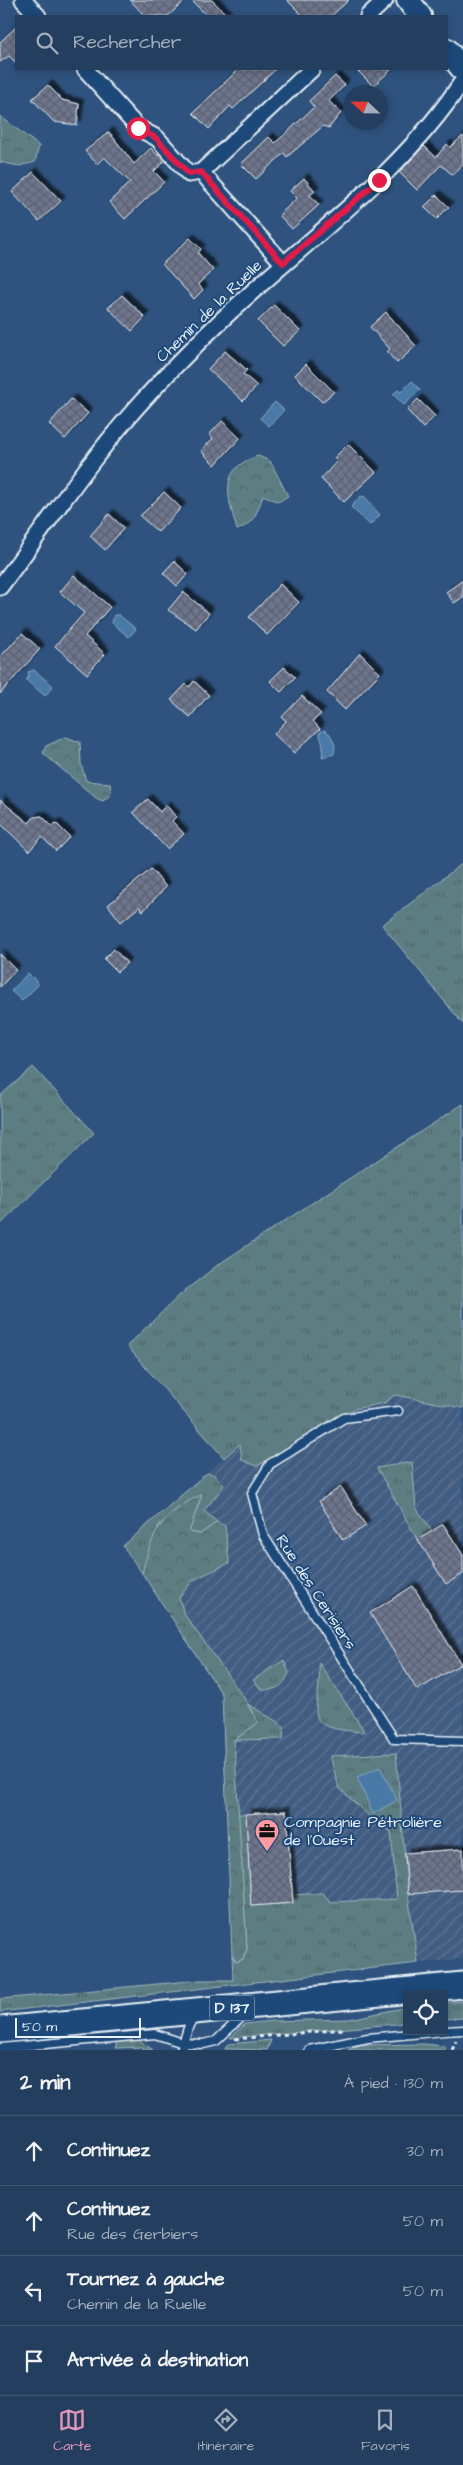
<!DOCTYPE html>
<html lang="fr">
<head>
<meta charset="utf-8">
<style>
	body { margin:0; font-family:"Architects Daughter",sans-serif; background:#2f4967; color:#f1f3f6 }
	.controls { position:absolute; right:15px; bottom:15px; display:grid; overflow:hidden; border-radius:0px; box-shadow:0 2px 8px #0003 }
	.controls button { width:45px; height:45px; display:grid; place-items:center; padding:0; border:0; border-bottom:1px solid #405773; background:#233e5e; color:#f1f3f6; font:25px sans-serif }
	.compass { position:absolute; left:343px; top:85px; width:45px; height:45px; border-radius:50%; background:#233e5e; box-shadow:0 2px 8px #0003; rotate:292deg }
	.scale { position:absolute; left:15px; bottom:12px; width:126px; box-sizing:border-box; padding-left:5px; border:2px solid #e8f1f8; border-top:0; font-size:14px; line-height:18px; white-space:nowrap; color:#e8f1f8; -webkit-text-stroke:4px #1f4a7a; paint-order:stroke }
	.stop { position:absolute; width:15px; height:15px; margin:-11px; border:4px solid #e11d48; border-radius:50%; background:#fff }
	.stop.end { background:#e11d48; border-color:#fff; box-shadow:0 1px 5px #0008 }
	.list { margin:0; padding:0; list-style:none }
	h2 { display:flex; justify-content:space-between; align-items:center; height:65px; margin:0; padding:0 20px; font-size:21px }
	h2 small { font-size:16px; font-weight:400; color:#a3aebc }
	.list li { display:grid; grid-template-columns:32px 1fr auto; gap:15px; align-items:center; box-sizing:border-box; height:70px; padding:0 20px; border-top:1px solid #405773 }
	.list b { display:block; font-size:19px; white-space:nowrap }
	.list p { margin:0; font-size:16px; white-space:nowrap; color:#a3aebc }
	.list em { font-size:16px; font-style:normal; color:#a3aebc }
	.icon { flex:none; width:28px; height:28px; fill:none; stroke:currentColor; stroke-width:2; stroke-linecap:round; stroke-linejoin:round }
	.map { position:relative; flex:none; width:463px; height:2050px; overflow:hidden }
	.search { position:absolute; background:#233e5e; box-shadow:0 2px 8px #0003; left:15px; right:15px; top:15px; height:55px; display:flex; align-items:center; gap:12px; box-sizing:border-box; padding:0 18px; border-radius:0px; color:#a3aebc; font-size:19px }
	.sheet { height:345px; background:#233e5e }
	nav { display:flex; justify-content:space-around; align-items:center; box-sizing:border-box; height:70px; border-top:1px solid #405773; background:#233e5e; font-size:14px; color:#a3aebc }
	nav a { display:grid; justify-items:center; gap:2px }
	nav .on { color:#e797bd }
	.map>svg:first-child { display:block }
	.industrial { fill:url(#industrial-furrows) }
	.grass { fill:url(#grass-tufts); stroke:#a2b7bd }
	.forest { fill:url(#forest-crowns); stroke:#a2b7bd }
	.water { fill:#4a79a6; stroke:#89a9c7 }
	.building { fill:url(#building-cross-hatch); stroke:#e8f1f8; filter:url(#shadow) }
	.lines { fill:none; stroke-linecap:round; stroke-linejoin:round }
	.lane-casing { stroke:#e8f1f8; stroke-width:11 }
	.street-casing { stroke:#e8f1f8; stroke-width:19 }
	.secondary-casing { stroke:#e8f1f8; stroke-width:26 }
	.primary-casing { stroke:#e8f1f8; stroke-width:29 }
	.path { stroke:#e8f1f8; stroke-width:3; stroke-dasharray:4 4; stroke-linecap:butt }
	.lane { stroke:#1f4a7a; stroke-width:8 }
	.street { stroke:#1f4a7a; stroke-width:15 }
	.secondary { stroke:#1f4a7a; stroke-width:22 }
	.primary { stroke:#1f4a7a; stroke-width:25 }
	.route { stroke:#e11d48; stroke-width:6 }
	.labels { text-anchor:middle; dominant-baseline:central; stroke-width:4; stroke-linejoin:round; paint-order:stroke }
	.shield { fill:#1f4a7a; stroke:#acbfd2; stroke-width:1 }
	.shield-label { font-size:15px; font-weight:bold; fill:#e8f1f8 }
	.street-label { font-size:16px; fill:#e8f1f8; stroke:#1f4a7a }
	.poi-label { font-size:16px; fill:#e8f1f8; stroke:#1f4a7a; text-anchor:start }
</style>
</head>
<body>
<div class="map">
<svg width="463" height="2050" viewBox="0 0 463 2050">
	<defs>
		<pattern id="industrial-furrows" width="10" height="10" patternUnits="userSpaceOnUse" patternTransform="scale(1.25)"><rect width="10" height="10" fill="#425d82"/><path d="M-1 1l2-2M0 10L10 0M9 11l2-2" fill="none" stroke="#5d7594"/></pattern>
		<pattern id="grass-tufts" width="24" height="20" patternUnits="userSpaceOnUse" patternTransform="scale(1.25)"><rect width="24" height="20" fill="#5b7d82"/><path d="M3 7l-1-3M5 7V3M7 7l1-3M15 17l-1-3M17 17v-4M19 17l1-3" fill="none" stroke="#526569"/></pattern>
		<pattern id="forest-crowns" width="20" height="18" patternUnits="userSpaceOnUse" patternTransform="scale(1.25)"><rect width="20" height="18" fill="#5b7d82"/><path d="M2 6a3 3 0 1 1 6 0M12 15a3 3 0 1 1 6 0" fill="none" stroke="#526569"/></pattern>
		<pattern id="building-cross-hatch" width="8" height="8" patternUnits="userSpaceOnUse" patternTransform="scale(1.25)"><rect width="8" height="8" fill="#6d758d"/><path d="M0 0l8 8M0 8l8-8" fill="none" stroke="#5b616f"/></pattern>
		<filter id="shadow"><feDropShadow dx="4.5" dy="-4.5" stdDeviation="1" flood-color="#0009"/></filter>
	</defs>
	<rect width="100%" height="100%" fill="#2f537e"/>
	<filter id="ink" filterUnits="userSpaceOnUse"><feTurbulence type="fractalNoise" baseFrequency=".02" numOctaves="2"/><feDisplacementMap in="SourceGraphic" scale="10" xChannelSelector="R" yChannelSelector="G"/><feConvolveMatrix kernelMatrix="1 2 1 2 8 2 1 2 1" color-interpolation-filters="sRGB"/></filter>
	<g filter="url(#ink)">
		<path class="industrial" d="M314,1379L463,1408V1959L233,1980L222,1694L123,1546Z"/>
		<path class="grass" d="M463,863V1024L382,925Z
			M33,1067L94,1133L0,1225V1096Z
			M463,1104V1408L395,1395L384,1403L354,1409L257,1466L242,1460L240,1444L224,1458L127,1346L182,1293L219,1264Z
			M412,1462L416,1508L432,1531L418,1540L377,1468Z
			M207,1473L214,1475L224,1485L204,1511L217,1522L200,1534L189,1532L202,1494L159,1525L142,1573L123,1546Z
			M284,1660L289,1673C283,1687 277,1690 262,1690L253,1680Z
			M319,1663L365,1732C293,1728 323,1713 319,1663Z
			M248,1704L284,1726L283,1739L234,1740L258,1723Z
			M396,1753L408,1894L418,1963L0,2012V1999L200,1980H233L232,1955L236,1962L243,1959L247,1948L238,1814H246L251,1906L292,1903V1895L322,1893L331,1902L397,1899L391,1832L371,1818L339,1788L330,1756Z
			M463,2001V2018L444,2019V2003Z
			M407,2007V2023L230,2038L245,2024L271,2021L350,2019Z
			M137,2039L153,2050H143V2047L116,2048V2040Z
			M271,2040L267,2050L225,2049L228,2044Z
			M424,2044L444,2046L445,2050H348L359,2045Z"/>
		<path class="forest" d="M0,116L39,146L35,162L19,166L0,162Z
			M258,456L270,461L288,496L278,502L263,495C258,511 254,524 237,530C228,497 217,469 258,456Z
			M66,737L80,742L81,764L86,781L110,783L111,794L103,801L96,798L43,753L46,746Z
			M202,1494L189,1532L200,1534L217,1522L225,1526L229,1563L193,1580L179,1597L184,1614L244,1698L258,1723L234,1740L247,1948L243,1959L236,1962L232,1955L222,1694L142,1573C154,1528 160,1516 202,1494Z"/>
		<path class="water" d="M412,381L420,390L404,405L393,394L398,390L401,392Z
			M275,402L284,410L269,426L260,418Z
			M364,496L380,515L370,525L351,507L360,497Z
			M114,615H119L136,629L129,637L112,623Z
			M34,670L53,686L45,696L26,680L29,676L28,672Z
			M324,730L330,734L335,745L334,754L322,757L323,744L319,733Z
			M28,973L39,984L22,1001L11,991Z
			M380,1767L397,1800L373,1814L357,1777Z"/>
		<path class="building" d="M130,0H186L168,16H145Z
			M191,0H212L228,16H207Z
			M287,0H349L331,16H303Z
			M16,27V63L9,56L0,62V42Z
			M239,69H276L233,109L230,106L209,129L193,113Z
			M356,69H392L373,86Z
			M335,76L345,85L329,101L341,113L329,128L323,126L287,157L284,153L256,179L241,164L269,137L275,143L282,137L314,107L309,101Z
			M48,85L62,100L79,104L77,125L54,122L32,99Z
			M109,132L134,164L151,148L164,162L154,171L164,182L125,219L109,202L130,182L104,157L97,164L85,151Z
			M463,136V164L453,175L441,165L417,190L399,172L424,146L436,157L447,144L450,147Z
			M33,172L61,201L39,221L12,192Z
			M304,178L315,191L310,195L319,205L292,229L279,215L297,198L290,191Z
			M436,195L449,207L437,219L424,207Z
			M190,238L201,249L198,253L213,270L198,284L203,290L194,299L162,264Z
			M122,295L145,317L132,331L108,308Z
			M274,305L300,331L283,346L258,321Z
			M386,312L416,346L397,363L387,352L390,349L370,327Z
			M225,351L247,370L243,374L257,386L243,401L208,369Z
			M306,364L334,392L322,402L295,375Z
			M71,399L88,413L65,439L49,424Z
			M418,399L435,416L423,428L407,410Z
			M222,421L240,438L215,465L201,451L213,438L209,435Z
			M348,444L376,472L344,502L321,479L337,461L334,458Z
			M164,492L181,508L158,532L140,516Z
			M109,514L124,528L105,550L90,536Z
			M174,561L188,574L177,586L163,573Z
			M74,575L110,607L85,636L105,654L87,674L55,646L84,613L60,592Z
			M463,580V597L454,603L446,592Z
			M280,584L299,602L267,635L249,617Z
			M183,592L209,613L196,629L168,610Z
			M22,633L40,649L0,694V657Z
			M360,653L380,673L345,710L327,692Z
			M284,667L295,677L281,692L270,681Z
			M194,681L209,695L190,717L171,700L186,684L189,687Z
			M302,696L321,714L313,721L320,729L294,753L274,734L286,721L282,717Z
			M148,799L160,812L166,805L176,817L172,821L184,834L167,849L133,812Z
			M0,800L29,823L34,817L42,816L52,826L56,823L70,837L56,851L42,837L29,851L0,823Z
			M151,869L166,887L143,911L139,907L121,922L108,905Z
			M114,949L127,963L117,972L104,959Z
			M0,954L16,970L0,987Z
			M341,1487L366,1526L343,1540L319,1501Z
			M443,1524L463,1555V1574L446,1584L418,1540Z
			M413,1586L461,1664L417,1690L370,1613Z
			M286,1811L293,1903L251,1906L246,1814Z
			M463,1849V1890L408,1894L405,1853Z"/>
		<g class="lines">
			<defs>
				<path id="lane" d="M398,1411L344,1418L270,1464L252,1493L263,1535L394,1739L463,1741
					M444,2031L463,2030
					M0,2048L155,2034L183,2043L203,2044L216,2041L245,2014
					M181,2050L189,2025L195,2017
					M309,2050L368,2038L444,2031"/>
				<path id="street" d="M23,0L38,16
					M368,16L385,0
					M85,69L138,128L157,138L189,174L201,172
					M283,263L201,172L312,69
					M0,587C43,530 83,469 130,415C154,387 180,361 206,335C291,250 397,182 463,80"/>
				<path id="secondary" d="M408,0L420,16
					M447,50L463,70"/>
				<path id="primary" d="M0,2030L463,1985"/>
			</defs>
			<use href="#lane" class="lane-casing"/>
			<use href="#street" class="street-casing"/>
			<use href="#secondary" class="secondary-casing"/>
			<use href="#primary" class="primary-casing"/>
			<path class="path" d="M235,2039L343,2029
				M452,2050L456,2041"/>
			<use href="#lane" class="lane"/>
			<use href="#street" class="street"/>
			<use href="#secondary" class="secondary"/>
			<use href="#primary" class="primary"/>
		</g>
	</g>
	<g class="lines" filter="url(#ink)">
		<path class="route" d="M138,128L156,138L189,174L201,172L283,263L379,180"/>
	</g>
	<defs>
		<symbol id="office-pin" viewBox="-11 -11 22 30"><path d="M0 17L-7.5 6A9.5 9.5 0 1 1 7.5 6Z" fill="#ff9aa2" stroke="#1f4a7a"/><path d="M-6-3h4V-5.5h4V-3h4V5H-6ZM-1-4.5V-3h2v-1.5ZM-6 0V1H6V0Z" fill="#111"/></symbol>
	</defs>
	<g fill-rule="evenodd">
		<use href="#office-pin" x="253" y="1817" width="28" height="38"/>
	</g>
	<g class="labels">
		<rect class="shield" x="209.5" y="1995.5" width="45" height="25" rx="4"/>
		<g class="shield-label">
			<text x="232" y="2008">D 137</text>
		</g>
		<g class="street-label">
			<text transform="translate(209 311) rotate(-44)">Chemin de la Ruelle</text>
			<text transform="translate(316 1592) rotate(57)">Rue des Cerisiers</text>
		</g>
		<g class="poi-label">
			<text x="284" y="1822">Compagnie Pétrolière<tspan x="284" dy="18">de l'Ouest</tspan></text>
		</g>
	</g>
</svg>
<div class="controls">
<button><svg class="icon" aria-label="locate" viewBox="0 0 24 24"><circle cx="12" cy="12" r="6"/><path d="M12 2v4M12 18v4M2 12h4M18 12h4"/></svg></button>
</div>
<svg class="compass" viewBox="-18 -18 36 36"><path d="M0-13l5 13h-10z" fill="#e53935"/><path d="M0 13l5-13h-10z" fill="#a3aebc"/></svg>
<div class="scale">50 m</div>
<div class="stop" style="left:138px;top:128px"></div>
<div class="stop end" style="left:379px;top:180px"></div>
<div class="search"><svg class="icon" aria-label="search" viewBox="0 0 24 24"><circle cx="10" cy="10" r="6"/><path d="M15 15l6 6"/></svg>Rechercher</div>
</div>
<section class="sheet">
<h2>2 min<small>À pied · 130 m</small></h2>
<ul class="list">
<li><svg class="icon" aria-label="ahead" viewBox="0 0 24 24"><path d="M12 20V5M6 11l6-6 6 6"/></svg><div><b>Continuez</b></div><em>30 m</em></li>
<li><svg class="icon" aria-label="ahead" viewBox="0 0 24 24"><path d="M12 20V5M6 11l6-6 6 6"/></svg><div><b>Continuez</b><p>Rue des Gerbiers</p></div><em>50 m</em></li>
<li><svg class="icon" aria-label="left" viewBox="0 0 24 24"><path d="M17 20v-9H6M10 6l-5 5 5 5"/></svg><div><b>Tournez à gauche</b><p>Chemin de la Ruelle</p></div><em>50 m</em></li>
<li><svg class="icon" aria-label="arrive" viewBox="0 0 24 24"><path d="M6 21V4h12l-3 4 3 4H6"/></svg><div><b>Arrivée à destination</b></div></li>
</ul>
</section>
<nav>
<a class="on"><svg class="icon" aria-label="map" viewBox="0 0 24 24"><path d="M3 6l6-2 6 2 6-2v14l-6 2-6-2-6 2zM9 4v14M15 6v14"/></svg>Carte</a>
<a><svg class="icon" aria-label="directions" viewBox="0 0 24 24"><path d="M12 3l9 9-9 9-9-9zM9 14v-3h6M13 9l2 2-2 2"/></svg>Itinéraire</a>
<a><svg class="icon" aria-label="saved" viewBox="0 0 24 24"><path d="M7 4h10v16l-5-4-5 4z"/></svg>Favoris</a>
</nav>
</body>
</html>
